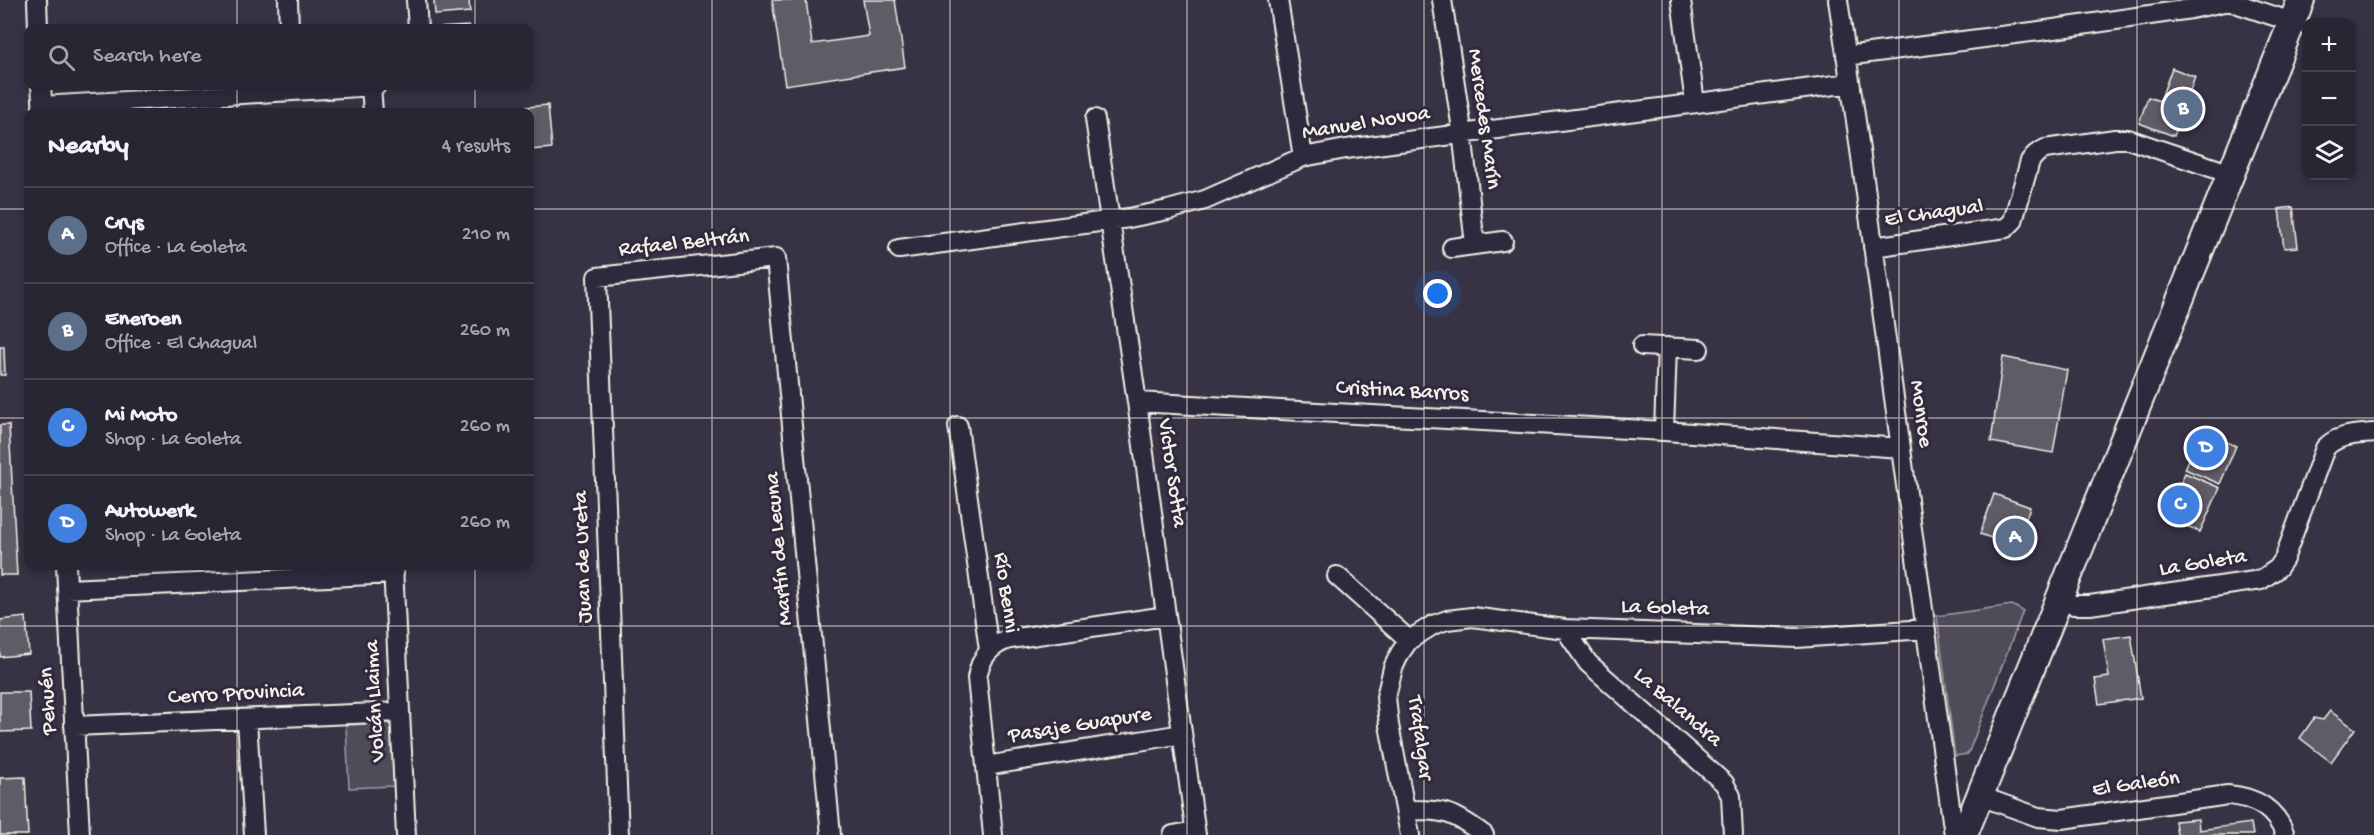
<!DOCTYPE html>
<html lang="en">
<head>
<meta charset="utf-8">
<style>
	body { margin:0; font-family:"Gochi Hand",sans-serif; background:#312e3b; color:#f1f3f6 }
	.controls { position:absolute; right:18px; top:18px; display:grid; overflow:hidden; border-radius:12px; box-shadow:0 3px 9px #0003 }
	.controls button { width:54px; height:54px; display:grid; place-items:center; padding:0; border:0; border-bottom:2px solid #45434e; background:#292633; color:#f1f3f6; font:30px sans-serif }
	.you { position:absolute; left:1438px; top:294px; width:21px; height:21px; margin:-15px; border:4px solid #fff; border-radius:50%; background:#1a73e8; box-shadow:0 0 0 9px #1a73e833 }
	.badge { display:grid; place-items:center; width:39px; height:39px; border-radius:50%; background:#db2777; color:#fff; font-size:20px; font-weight:700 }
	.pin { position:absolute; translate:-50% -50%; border:3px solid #fff; box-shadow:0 2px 6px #0006 }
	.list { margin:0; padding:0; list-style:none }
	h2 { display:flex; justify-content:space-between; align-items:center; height:78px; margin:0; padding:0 24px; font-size:26px }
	h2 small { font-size:20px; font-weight:400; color:#a5a5ac }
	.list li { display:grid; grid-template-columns:39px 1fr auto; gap:18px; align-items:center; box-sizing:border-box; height:96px; padding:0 24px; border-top:2px solid #45434e }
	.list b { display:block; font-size:22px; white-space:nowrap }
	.list p { margin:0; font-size:20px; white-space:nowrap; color:#a5a5ac }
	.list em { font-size:20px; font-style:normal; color:#a5a5ac }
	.icon { flex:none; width:33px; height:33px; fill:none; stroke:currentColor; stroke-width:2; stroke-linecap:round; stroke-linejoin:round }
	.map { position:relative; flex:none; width:2374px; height:835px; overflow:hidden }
	.search { position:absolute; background:#292633; box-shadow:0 3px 9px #0003; left:24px; top:24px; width:510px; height:66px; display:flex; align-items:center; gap:15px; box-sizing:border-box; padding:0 21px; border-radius:12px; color:#a5a5ac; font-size:22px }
	.panel { position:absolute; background:#292633; box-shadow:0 3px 9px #0003; left:24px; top:108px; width:510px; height:462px; border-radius:12px }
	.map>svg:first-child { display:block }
	.green { fill:#504b59; stroke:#a29ea0; stroke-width:1.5 }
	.building { fill:#5f5c67; stroke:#f4f1e8; stroke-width:1.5 }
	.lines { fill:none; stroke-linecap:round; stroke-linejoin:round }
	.street-casing { stroke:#f4f1e8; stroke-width:22 }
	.secondary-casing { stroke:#f4f1e8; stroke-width:30 }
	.street { stroke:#2f2a3d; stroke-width:18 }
	.secondary { stroke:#2f2a3d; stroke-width:26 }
	.grid { fill:none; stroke:#f4f1e8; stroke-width:1.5; stroke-opacity:0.55 }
	.labels { text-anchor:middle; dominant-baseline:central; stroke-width:6; stroke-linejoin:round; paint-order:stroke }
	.street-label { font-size:22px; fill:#f4f1e8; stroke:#2f2a3d }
</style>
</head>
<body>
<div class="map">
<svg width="2374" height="835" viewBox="0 0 2374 835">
	<rect width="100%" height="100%" fill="#373244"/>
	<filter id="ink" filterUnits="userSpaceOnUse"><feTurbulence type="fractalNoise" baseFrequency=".0167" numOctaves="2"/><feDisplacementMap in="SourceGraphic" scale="12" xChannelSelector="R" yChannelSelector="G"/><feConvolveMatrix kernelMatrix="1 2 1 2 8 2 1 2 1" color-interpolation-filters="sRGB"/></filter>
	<g filter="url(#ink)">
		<path class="green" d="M2012,605L2023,611L1968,754L1955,756L1937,616Z
			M391,723L394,786L349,788L346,725Z"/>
		<path class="building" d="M434,0H469L470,12L435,15Z
			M772,0H806L812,44L869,36L863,0H895L905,67L785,85Z
			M469,26L470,28H434Z
			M2172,68L2195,77L2174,136L2139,123L2148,97L2160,101Z
			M548,105L552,148L530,150V112H507L506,109Z
			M2293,207L2298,247L2284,248L2279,209Z
			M0,347H4L5,375H0Z
			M2003,357L2067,370L2053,453L1991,442Z
			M0,425H9L17,575H0Z
			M2201,431L2236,446L2220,484L2185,469Z
			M2185,473L2220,488L2200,532L2166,517Z
			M1994,494L2030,507L2016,547L1980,534Z
			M26,617L29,654L0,657V620Z
			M2131,635L2141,698L2099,704L2095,679L2109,677L2103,639Z
			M0,692H29L31,731L0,732Z
			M2330,711L2355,729L2331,762L2300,738L2314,718L2323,720Z
			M25,777L28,835H0V778Z
			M2198,819L2199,830L2251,823L2253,835H2177L2175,821Z"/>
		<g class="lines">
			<defs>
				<path id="street" d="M37,0L38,28
					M288,0L289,28
					M416,0L418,28
					M1278,0L1303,157
					M1442,0L1461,123L1475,245
					M1681,0L1695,103
					M1838,0L1857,128L1954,835
					M1846,56L2047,30L2191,9L2229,1L2292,22
					M41,86L43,112
					M371,86L373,112
					M42,106L376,86
					M1095,119L1137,402L1196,835
					M1873,247L2006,228L2013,221L2030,161L2036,154L2045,149L2115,139H2128L2231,174
					M1452,248L1503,241
					M899,249L1129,218L1168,210L1205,200L1303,157L1346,149L1850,83
					M1642,346L1699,349
					M1137,402L1664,431L1901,448
					M958,426L989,650
					M1664,431L1667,347
					M66,566L80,835
					M393,566L406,835
					M1337,576L1409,640
					M67,589L394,574
					M2058,601L2074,605H2090L2261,580L2278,568L2284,559L2325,448C2338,434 2356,435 2374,433
					M1565,629L1588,663L1724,783L1731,796L1733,835
					M247,719L254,835
					M74,726L400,712
					M986,766L1182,734
					M1980,796L2038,817L2062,819L2228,795C2255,797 2276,809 2285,835
					M1406,810C1443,809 1454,812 1484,835
					M619,835L597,277L776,258L831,835
					M993,835L977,678C980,658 990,645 1010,639L1166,616
					M1173,835L1195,831
					M1410,835L1389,725L1386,697L1393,668L1400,653L1409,640L1433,625L1447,620L1472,617L1565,629L1797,638L1925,629"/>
				<path id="secondary" d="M1964,835L2301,0"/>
			</defs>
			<use href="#street" class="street-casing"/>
			<use href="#secondary" class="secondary-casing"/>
			<use href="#street" class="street"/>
			<use href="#secondary" class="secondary"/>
		</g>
	</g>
	<path class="grid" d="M237,0V28M475,0V28M712,0V835M950,0V835M1187,0V835M1424,0V835M1662,0V835M1899,0V835M2137,0V835M237,86V112M475,86V112M0,209H28M530,209H2374M0,418H28M530,418H2374M237,566V835M475,566V835M0,626H2374"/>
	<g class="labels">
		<g class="street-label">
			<text transform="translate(1483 119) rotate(82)">Mercedes Marín</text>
			<text transform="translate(1366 124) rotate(-9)">Manuel Novoa</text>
			<text transform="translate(1934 214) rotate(-8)">El Chagual</text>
			<text transform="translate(684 244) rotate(-6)">Rafael Beltrán</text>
			<text transform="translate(1402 392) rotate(3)">Cristina Barros</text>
			<text transform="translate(1920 414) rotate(82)">Monroe</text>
			<text transform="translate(1171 473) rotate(82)">Víctor Sotta</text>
			<text transform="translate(780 549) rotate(-95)">Martín de Lecuna</text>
			<text transform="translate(584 557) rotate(-92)">Juan de Ureta</text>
			<text transform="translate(2203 564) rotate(-9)">La Goleta</text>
			<text transform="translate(1005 593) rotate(82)">Río Benni</text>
			<text transform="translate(1665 609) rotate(2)">La Goleta</text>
			<text transform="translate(236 695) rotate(-3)">Cerro Provincia</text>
			<text transform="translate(49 701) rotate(-93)">Pehuén</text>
			<text transform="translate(376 701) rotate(-93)">Volcán Llaima</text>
			<text transform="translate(1677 708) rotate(41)">La Balandra</text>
			<text transform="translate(1080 726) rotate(-9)">Pasaje Guapure</text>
			<text transform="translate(1419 738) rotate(82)">Trafalgar</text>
			<text transform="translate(2136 785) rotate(-8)">El Galeón</text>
		</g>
	</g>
</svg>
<div class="controls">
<button>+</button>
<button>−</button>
<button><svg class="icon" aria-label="layers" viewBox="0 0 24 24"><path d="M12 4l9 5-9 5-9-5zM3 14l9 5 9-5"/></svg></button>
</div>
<div class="you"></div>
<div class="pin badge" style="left:2015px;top:538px;background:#5c6f8a">A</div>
<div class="pin badge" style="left:2183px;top:109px;background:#5c6f8a">B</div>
<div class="pin badge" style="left:2180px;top:505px;background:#3f7fe0">C</div>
<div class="pin badge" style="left:2206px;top:448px;background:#3f7fe0">D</div>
<div class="search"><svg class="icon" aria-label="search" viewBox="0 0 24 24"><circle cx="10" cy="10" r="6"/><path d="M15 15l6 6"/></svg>Search here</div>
<section class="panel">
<h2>Nearby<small>4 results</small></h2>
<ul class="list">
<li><span class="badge" style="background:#5c6f8a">A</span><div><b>Crys</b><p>Office · La Goleta</p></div><em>210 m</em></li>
<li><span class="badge" style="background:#5c6f8a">B</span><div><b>Eneroen</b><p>Office · El Chagual</p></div><em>260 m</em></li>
<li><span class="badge" style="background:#3f7fe0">C</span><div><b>Mi Moto</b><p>Shop · La Goleta</p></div><em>260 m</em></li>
<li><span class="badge" style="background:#3f7fe0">D</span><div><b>Autowerk</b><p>Shop · La Goleta</p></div><em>260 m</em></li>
</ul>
</section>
</div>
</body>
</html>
